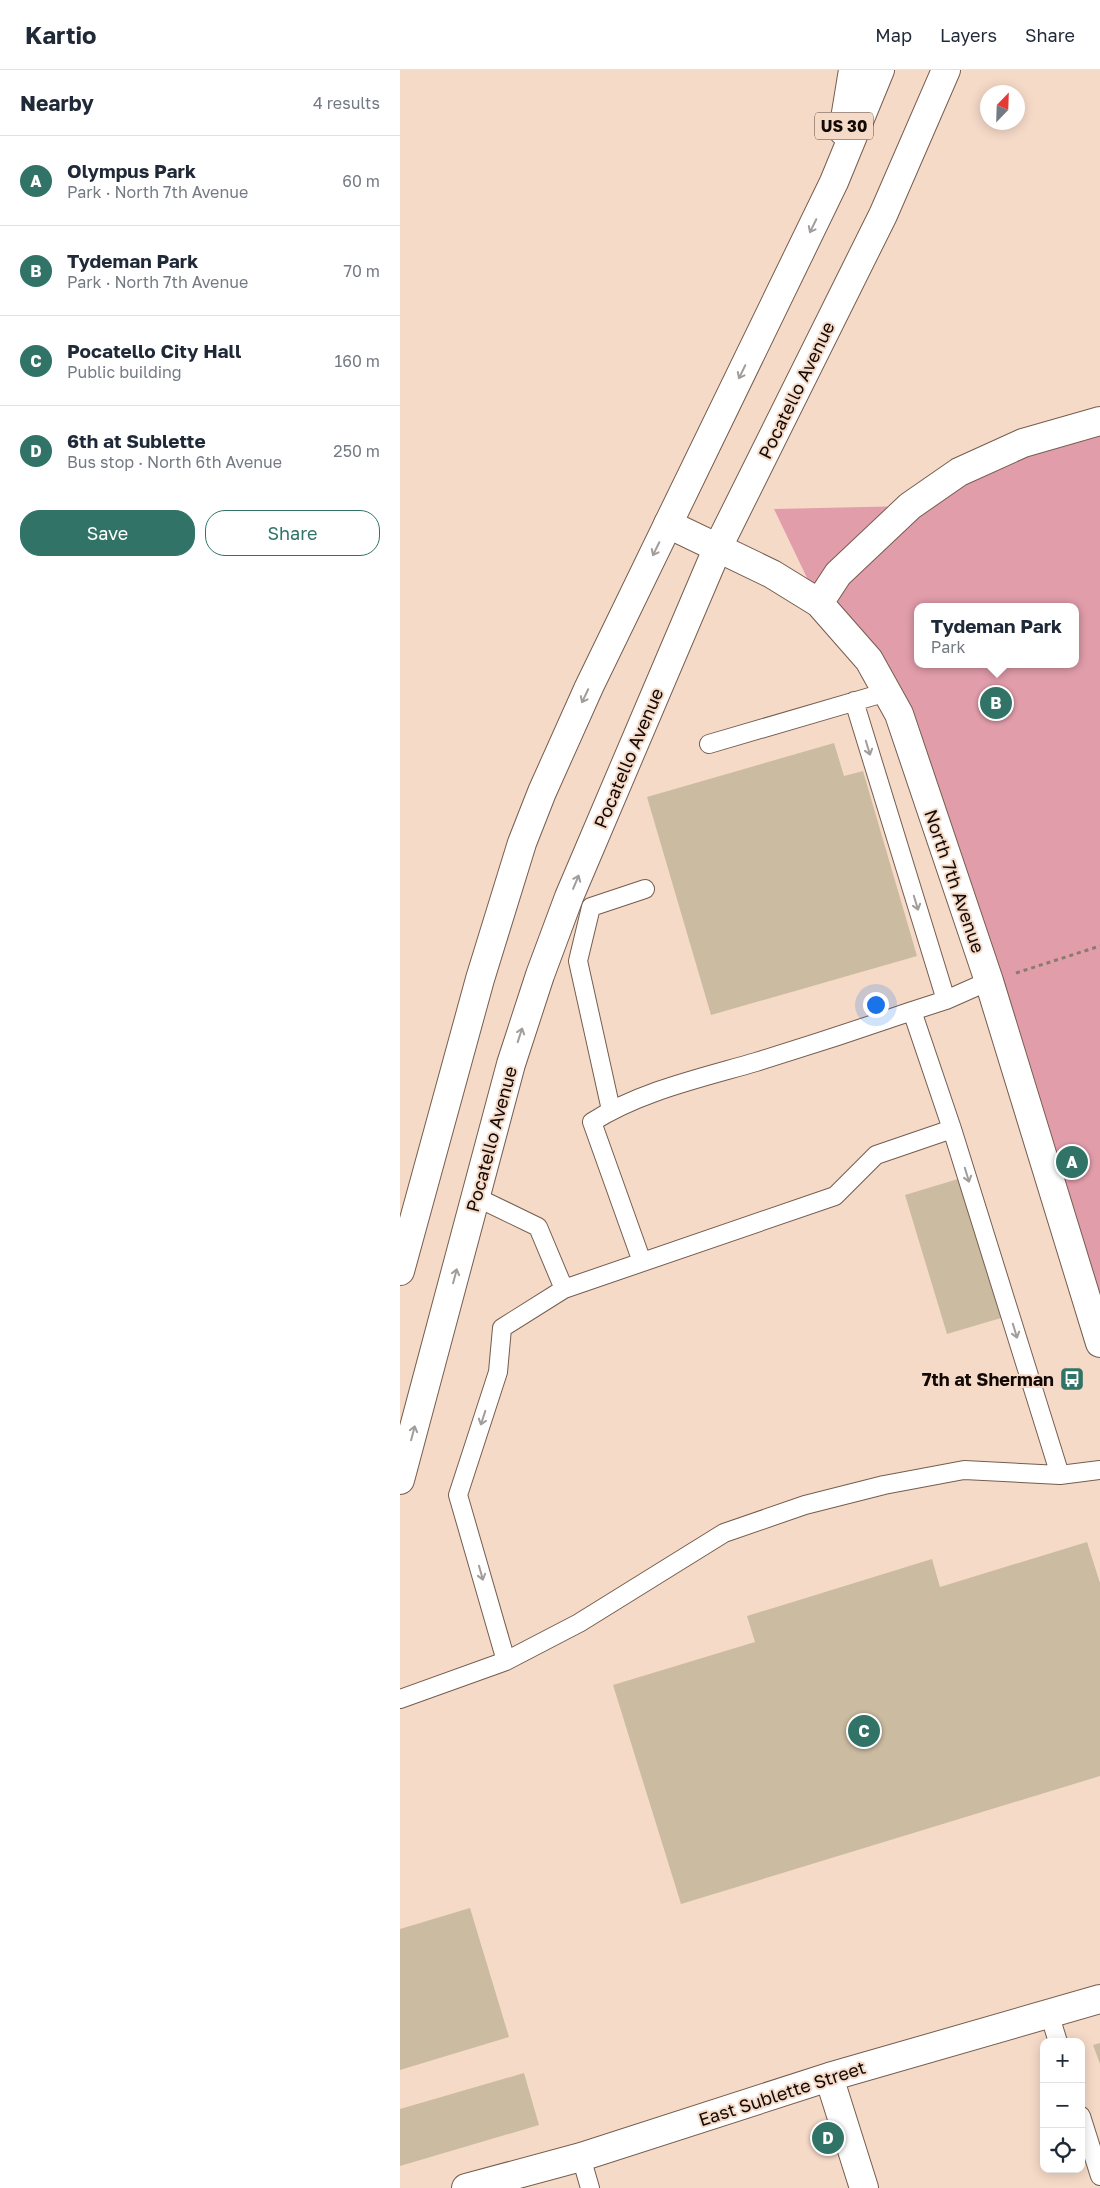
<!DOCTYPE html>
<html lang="en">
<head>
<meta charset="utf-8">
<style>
	body { margin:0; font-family:"Golos Text",sans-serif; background:#f2f2f3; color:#1f2937 }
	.controls { position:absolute; right:15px; bottom:15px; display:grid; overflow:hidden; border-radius:10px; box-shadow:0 2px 12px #0003 }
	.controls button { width:45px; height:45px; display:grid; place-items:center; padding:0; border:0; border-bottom:1px solid #e0e1e3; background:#fff; color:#1f2937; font:25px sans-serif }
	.compass { position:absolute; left:580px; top:15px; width:45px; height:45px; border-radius:50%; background:#fff; box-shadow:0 2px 12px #0003; rotate:23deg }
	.you { position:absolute; left:475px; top:934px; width:18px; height:18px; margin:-12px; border:4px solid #fff; border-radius:50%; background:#1a73e8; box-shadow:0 0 0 8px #1a73e833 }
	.badge { display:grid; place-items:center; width:32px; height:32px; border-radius:50%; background:#317467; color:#fff; font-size:16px; font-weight:700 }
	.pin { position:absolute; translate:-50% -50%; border:2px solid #fff; box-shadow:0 1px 5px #0006 }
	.popup { position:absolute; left:514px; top:533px; width:165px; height:65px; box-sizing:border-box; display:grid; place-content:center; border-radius:10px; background:#fff; filter:drop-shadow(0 1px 4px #0005); font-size:16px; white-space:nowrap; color:#747a83 }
	.popup b { font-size:19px; color:#1f2937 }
	.popup::after { content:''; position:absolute; left:50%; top:100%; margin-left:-10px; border:10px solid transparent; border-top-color:#fff }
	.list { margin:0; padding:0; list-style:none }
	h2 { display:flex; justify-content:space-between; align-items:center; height:65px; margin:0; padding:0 20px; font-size:21px }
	h2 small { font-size:16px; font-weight:400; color:#747a83 }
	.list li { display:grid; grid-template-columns:32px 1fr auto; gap:15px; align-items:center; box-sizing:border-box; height:90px; padding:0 20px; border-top:1px solid #e0e1e3 }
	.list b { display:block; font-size:19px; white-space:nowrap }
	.list p { margin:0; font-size:16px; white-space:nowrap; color:#747a83 }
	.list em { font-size:16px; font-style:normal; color:#747a83 }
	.actions { display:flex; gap:10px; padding:15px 20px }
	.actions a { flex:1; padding:11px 0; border:1px solid #317467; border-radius:20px; text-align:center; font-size:18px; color:#317467 }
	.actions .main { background:#317467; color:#fff }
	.icon { flex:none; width:28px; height:28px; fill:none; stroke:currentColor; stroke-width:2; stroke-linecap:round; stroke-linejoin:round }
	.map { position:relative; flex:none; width:700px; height:2118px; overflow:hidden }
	header { display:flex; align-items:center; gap:30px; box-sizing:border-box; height:70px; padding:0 25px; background:#fff; border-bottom:1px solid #e0e1e3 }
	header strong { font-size:24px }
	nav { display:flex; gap:28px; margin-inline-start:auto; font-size:18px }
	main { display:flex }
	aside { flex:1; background:#fff }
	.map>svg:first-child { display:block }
	.green { fill:#e29dab; fill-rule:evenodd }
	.building { fill:#cbbba1 }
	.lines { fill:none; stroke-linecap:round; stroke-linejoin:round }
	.lane-casing { stroke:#755d4e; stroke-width:20 }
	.street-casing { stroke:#755d4e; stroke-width:30 }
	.primary-casing { stroke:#755d4e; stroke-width:30 }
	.path { stroke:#8d7a6f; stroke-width:3; stroke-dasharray:4 4; stroke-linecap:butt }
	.lane { stroke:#fff; stroke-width:18 }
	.street { stroke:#fff; stroke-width:28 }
	.primary { stroke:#fff; stroke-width:28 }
	.oneway { stroke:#a09d9b }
	.labels { text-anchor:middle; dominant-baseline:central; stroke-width:4; stroke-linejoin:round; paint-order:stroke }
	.shield { fill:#f6dac8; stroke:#564840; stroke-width:1 }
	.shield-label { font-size:16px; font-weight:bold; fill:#120905 }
	.street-label { font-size:18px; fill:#120905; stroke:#f6dac8 }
	.poi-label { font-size:18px; font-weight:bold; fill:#120905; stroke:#f6dac8; text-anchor:end }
</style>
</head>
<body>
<header>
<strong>Kartio</strong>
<nav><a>Map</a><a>Layers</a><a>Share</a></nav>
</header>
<main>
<aside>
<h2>Nearby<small>4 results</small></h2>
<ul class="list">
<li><span class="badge">A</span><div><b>Olympus Park</b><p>Park · North 7th Avenue</p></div><em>60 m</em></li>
<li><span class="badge">B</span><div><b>Tydeman Park</b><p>Park · North 7th Avenue</p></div><em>70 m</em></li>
<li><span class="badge">C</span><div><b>Pocatello City Hall</b><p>Public building</p></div><em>160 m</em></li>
<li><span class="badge">D</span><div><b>6th at Sublette</b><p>Bus stop · North 6th Avenue</p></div><em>250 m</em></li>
</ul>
<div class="actions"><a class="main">Save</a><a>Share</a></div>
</aside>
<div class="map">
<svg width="700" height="2118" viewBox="0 0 700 2118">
	<rect width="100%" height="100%" fill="#f6dac8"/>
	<path class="green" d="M700,351V1273L499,644L419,533L374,439L510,436ZM517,537H675V594H517Z"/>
	<path class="building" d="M434,673L444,706L463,701L517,886L311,945L247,727Z
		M558,1109L601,1248L547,1264L505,1125Z
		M687,1472L700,1513V1706L281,1834L213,1615L355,1572L347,1546L532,1489L540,1517Z
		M70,1838L109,1967L0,2000V1859Z
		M700,1973V1994L693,1975Z
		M124,2003L139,2055L0,2096V2039Z"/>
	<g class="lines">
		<defs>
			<path id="lane" d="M454,631L546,930
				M309,674L487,622
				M512,941L546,930L589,911
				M211,1040L178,891L191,837L245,819
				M76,1127L138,1157L164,1219
				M242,1192L192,1052C241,1021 301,1008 356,992C408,976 460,959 512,941L552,1059L660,1405
				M106,1591L58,1425L98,1302L102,1258L164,1219L435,1126L476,1085L552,1059
				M0,1629L106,1591L179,1553L324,1463L405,1435L484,1415L564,1400L660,1405L700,1400
				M649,1943L658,1972
				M681,2046L700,2106
				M181,2087L190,2118"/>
			<path id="street" d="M268,454L372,504L419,533L469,590L499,644L589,911L700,1273
				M419,533L438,504L510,436L559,402L623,373L700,351
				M429,2007L464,2118
				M66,2118L181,2087L429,2007L700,1929"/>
			<path id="primary" d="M443,61L453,0
				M0,1201L80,909L122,773L142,722L189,617L434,112L480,0
				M0,1410L111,994L140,905L169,827L318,477L483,145L546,0"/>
		</defs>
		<use href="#lane" class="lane-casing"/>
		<use href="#street" class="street-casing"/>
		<use href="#primary" class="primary-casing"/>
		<path class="path" d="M616,903L700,876"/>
		<use href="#lane" class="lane"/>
		<use href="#street" class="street"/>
		<use href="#primary" class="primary"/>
	</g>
	<defs><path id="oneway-shaft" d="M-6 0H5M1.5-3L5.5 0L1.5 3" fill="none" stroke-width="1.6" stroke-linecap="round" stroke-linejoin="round" transform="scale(1.25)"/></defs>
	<g class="oneway">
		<use href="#oneway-shaft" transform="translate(413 156) rotate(116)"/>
		<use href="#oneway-shaft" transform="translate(342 302) rotate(116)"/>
		<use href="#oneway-shaft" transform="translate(256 479) rotate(116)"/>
		<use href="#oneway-shaft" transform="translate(185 626) rotate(115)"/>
		<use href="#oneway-shaft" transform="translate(468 678) rotate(73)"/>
		<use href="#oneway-shaft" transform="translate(176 812) rotate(-67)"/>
		<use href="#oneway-shaft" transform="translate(516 833) rotate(73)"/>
		<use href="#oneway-shaft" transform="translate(120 965) rotate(-72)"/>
		<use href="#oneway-shaft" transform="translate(567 1105) rotate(73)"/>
		<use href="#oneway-shaft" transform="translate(55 1206) rotate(-75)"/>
		<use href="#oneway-shaft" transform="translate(615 1261) rotate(73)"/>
		<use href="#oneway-shaft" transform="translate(83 1348) rotate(108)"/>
		<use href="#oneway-shaft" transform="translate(13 1363) rotate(-75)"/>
		<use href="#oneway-shaft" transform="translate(81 1503) rotate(74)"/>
	</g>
	<defs>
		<symbol id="bus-square" viewBox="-11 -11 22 22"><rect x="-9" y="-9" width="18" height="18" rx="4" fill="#317467" stroke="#f6dac8"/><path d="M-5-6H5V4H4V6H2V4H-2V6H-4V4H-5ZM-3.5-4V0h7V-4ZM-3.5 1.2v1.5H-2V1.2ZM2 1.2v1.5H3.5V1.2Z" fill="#fff"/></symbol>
	</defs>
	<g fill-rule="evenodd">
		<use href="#bus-square" x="658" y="1295" width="28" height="28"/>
	</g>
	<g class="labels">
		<rect class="shield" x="415" y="42.5" width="58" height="27" rx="4"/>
		<g class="shield-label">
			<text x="444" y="56">US 30</text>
		</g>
		<g class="street-label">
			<text transform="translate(396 320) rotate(-64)">Pocatello Avenue</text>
			<text transform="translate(228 688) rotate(-67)">Pocatello Avenue</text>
			<text transform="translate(555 811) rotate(71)">North 7th Avenue</text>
			<text transform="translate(91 1069) rotate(-75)">Pocatello Avenue</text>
			<text transform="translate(382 2023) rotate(-18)">East Sublette Street</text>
		</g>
		<g class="poi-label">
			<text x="654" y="1309">7th at Sherman</text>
		</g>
	</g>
</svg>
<div class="controls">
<button>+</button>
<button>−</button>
<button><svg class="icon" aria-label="locate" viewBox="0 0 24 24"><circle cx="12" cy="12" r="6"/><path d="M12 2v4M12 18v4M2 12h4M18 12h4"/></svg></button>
</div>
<svg class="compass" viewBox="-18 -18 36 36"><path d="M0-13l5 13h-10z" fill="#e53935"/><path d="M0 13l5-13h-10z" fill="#747a83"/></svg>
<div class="you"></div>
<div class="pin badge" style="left:672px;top:1092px">A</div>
<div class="pin badge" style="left:596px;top:633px">B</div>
<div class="popup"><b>Tydeman Park</b>Park</div>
<div class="pin badge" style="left:464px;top:1661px">C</div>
<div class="pin badge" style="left:428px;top:2068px">D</div>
</div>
</main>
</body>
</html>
